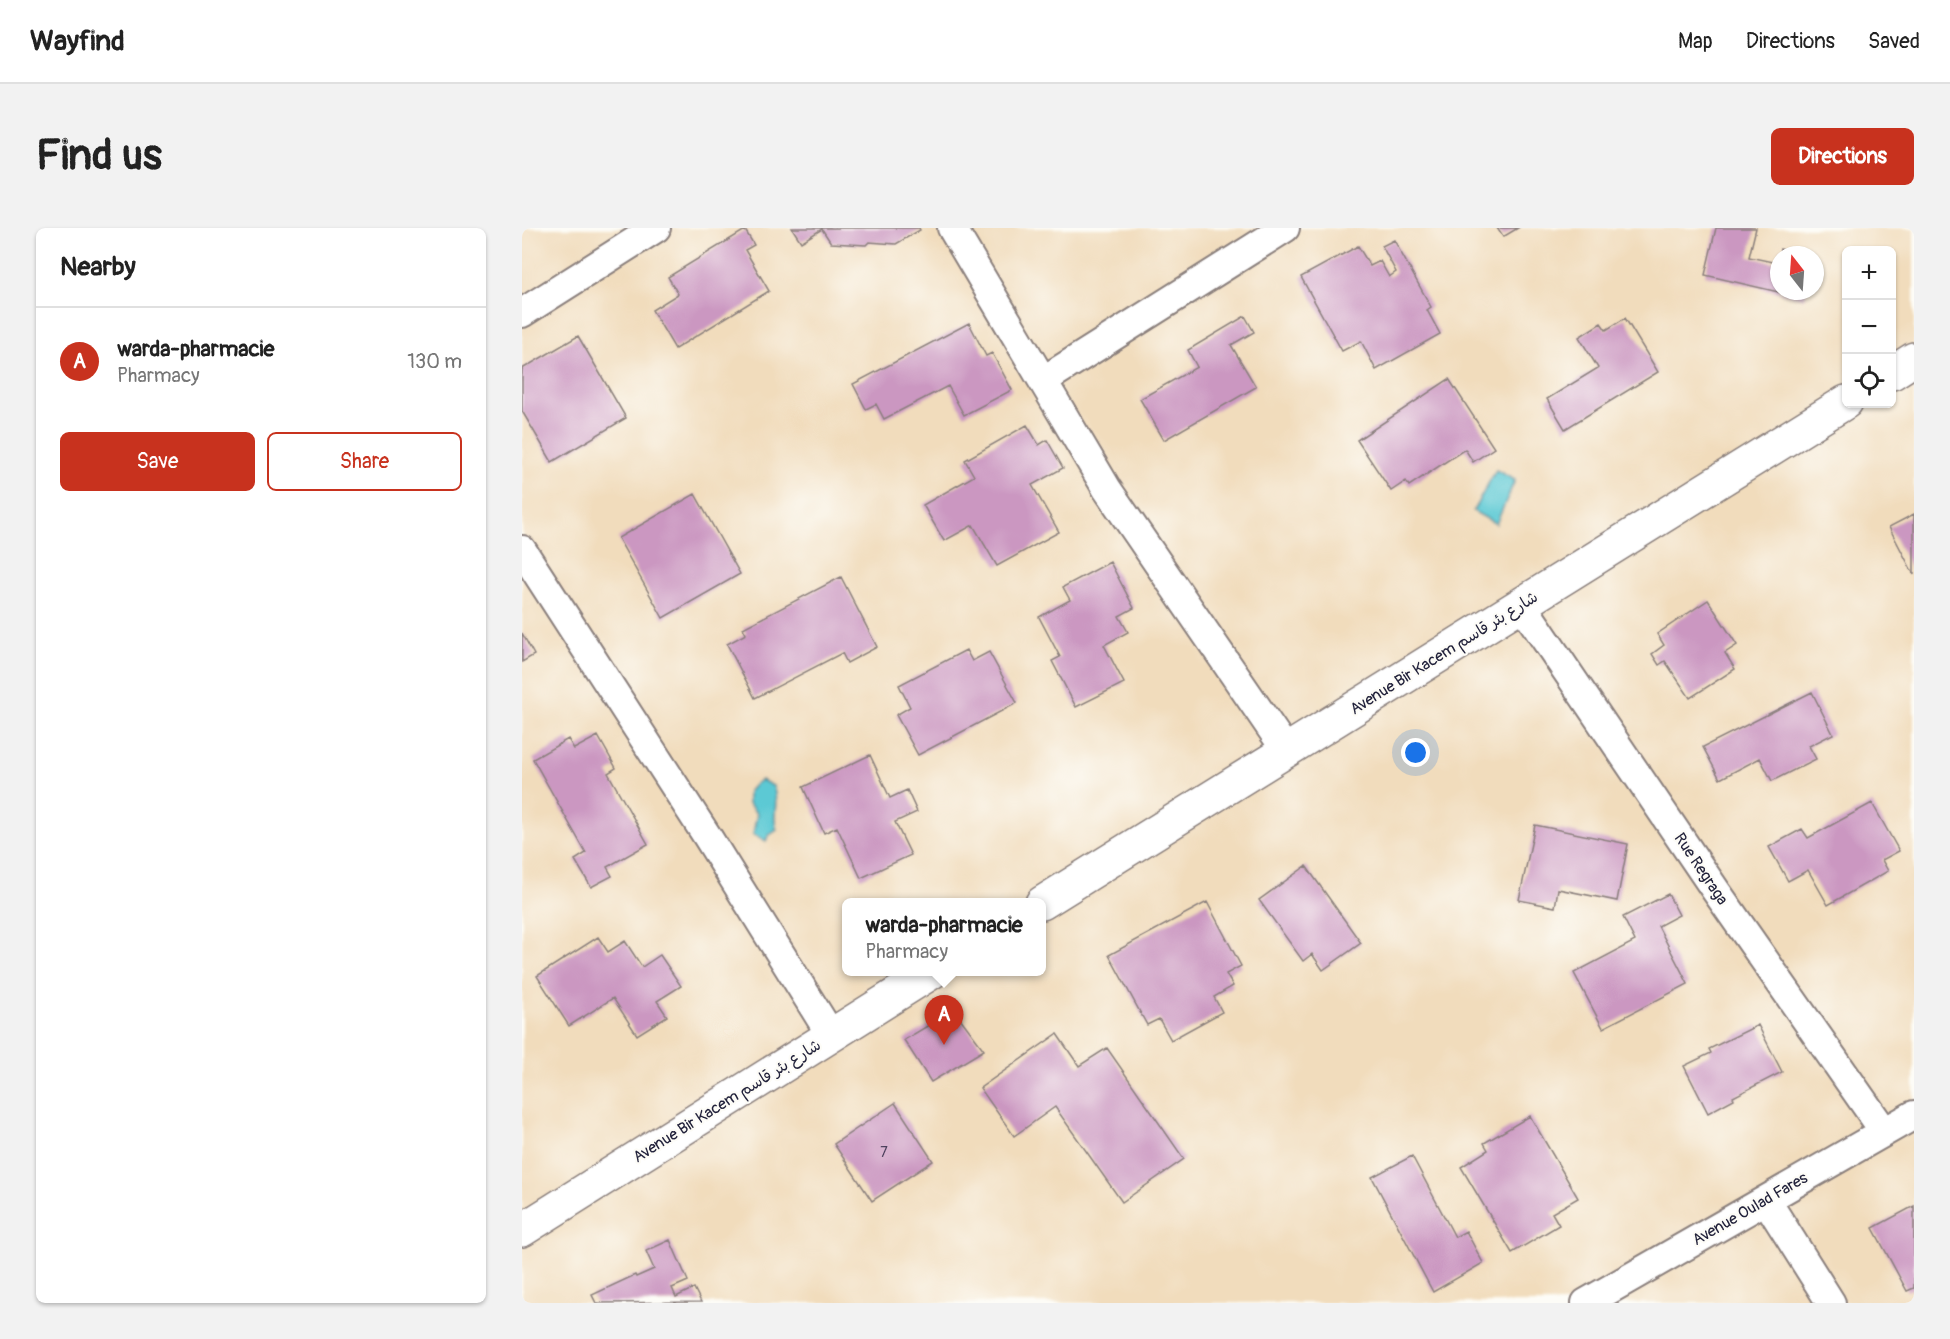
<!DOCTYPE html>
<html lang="en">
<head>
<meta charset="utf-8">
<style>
	body { margin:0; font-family:Pangolin,"Playpen Sans Arabic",sans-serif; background:#f2f2f2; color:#222 }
	.controls { position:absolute; right:18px; top:18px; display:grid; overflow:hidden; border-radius:9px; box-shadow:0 2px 4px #0004 }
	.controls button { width:54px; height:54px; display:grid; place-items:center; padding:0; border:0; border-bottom:2px solid #e0e0e0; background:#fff; color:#222; font:30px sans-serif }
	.compass { position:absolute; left:1248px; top:18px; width:54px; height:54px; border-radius:50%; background:#fff; box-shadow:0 2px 4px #0004; rotate:343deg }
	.you { position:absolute; left:894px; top:525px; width:21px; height:21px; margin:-15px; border:4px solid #fff; border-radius:50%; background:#1a73e8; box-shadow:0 0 0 9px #1a73e833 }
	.badge { display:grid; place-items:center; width:39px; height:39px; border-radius:50%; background:#c8321e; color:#fff; font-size:20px; font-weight:700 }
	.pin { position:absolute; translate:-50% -50px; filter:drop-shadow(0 2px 3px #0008) }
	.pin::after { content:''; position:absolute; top:32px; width:21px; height:18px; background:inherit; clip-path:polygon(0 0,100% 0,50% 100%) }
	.popup { position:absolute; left:320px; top:670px; width:204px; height:78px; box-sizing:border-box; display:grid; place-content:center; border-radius:9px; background:#fff; filter:drop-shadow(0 2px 4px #0005); font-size:20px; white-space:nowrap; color:#767676 }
	.popup b { font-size:22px; color:#222 }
	.popup::after { content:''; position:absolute; left:50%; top:100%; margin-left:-12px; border:12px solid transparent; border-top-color:#fff }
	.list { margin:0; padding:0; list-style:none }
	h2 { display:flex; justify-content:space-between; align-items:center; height:78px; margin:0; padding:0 24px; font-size:26px }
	h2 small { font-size:20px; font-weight:400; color:#767676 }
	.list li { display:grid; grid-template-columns:39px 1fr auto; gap:18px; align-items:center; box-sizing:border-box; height:108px; padding:0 24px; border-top:2px solid #e0e0e0 }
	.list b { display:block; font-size:22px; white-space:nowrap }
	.list p { margin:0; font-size:20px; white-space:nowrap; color:#767676 }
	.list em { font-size:20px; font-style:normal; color:#767676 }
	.actions { display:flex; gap:12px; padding:18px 24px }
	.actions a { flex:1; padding:14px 0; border:2px solid #c8321e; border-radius:9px; text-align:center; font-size:21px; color:#c8321e }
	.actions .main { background:#c8321e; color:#fff }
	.icon { flex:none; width:33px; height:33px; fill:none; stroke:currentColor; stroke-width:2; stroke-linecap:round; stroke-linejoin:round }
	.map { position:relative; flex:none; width:1392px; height:1075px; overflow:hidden; border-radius:9px }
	header { display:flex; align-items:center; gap:36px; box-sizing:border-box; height:84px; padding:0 30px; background:#fff; border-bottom:2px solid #e0e0e0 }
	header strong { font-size:28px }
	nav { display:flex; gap:33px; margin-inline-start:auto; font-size:21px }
	.intro { display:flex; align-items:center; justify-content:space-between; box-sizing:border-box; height:144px; padding:0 36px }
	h1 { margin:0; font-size:42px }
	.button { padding:15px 27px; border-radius:9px; background:#c8321e; color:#fff; font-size:21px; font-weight:700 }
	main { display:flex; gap:36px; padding:0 36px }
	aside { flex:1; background:#fff; border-radius:9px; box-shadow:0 2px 4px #0004 }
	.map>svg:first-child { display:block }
	.water { fill:#5cc9d4; stroke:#3f7688; stroke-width:1.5 }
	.building { fill:#cb97c1 }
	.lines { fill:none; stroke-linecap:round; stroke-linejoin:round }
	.street-casing { stroke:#8a7f7c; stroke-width:32 }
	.secondary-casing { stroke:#8a7f7c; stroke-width:36 }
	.street { stroke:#fff; stroke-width:28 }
	.secondary { stroke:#fff; stroke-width:33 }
	.labels { text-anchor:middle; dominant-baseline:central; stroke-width:4.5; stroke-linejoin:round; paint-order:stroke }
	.number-label { font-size:14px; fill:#4c3f5c }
	.street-label { font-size:16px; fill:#22223b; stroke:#fdfcf7 }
</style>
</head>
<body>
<header>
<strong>Wayfind</strong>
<nav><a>Map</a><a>Directions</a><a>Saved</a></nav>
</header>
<div class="intro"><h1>Find us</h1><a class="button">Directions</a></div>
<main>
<aside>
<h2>Nearby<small></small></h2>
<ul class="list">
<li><span class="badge">A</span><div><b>warda-pharmacie</b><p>Pharmacy</p></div><em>130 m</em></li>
</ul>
<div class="actions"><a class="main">Save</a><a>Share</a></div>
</aside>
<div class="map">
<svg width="1392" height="1075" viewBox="0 0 1392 1075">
	<rect width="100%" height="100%" fill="#fdfcf7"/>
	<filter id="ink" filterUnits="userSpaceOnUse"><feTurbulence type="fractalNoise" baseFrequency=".0167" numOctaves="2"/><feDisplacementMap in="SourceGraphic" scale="12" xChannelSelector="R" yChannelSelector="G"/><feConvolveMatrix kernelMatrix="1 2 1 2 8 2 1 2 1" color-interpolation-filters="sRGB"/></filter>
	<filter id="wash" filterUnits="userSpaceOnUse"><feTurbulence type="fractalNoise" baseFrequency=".008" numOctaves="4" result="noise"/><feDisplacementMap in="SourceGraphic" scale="24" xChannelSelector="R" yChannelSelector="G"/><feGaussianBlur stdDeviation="1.35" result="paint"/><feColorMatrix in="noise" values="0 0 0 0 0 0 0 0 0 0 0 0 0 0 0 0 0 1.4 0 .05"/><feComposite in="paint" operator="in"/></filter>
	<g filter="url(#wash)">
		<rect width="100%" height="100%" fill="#f1dcbc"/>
		<path class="water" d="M974,242L993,252L974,296L951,283Z
			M239,552L251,558C258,576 249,588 255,602L246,608L244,613L231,606L235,586L226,575V564L233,556Z"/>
		<g id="blocks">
			<path class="building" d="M270,0H397L398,2L374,16L347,14L344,17L309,15L300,1L279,14Z
				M975,0H996L981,9Z
				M1194,0H1234L1227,29L1255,35L1257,30V63H1284L1282,70L1183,47Z
				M223,2L232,17L223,22L247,63L153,121L130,82L156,66L146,49Z
				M872,12L909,79L905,82L918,106L854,142L839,113L820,123L779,49L836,18L848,38L858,33L867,49L874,44L860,18Z
				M1258,21L1278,26V27H1257Z
				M723,88L732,104L709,117L734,159L642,212L618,171L675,139L666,122Z
				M1103,90L1136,144L1043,201L1025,171L1076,140L1057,109L1079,95L1084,102Z
				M447,95L464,128L470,125L490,162L442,187L426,158L362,191L354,176L344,181L331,156Z
				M56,108L104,190L30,234L0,183V141Z
				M927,151L972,220L951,234L943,221L887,258L884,253L869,263L835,212Z
				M505,197L517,217L525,212L541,240L510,257L537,304L475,338L451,297L422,313L401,277L452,248L443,232Z
				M173,266L218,346L141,390L96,310Z
				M1392,286V347L1367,299Z
				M588,334L612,380L597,388L606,404L582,417L602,455L554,479L530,433L538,429L517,389L548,372L541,359Z
				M319,349L355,419L325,435L320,425L233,470L205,416L224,406L221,400Z
				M1186,372L1215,417L1203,425L1213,441L1168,470L1143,433L1137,437L1130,426L1142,417L1135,406Z
				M0,405L12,427L0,434Z
				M444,422L450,433L467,424L495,475L396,527L374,487L388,479L377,457Z
				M1290,464L1311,506L1287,518L1294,531L1250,553L1238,530L1198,551L1181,519Z
				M76,508L94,540L86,545L126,616L85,639L90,648L69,659L53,632L64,625L11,531L46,511L52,521Z
				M348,527L368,570L385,562L395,584L373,594L389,627L339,650L315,599L302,605L281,559Z
				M1350,575L1377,623L1360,632L1366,643L1306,677L1286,642L1266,653L1247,619L1280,601L1286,610Z
				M1013,597L1106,616L1095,673L1036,661L1033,679L997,672Z
				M784,638L839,715L801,742L790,726L781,733L737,672Z
				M1146,666L1157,687L1136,698L1166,756L1081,800L1052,745L1113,713L1101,689Z
				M685,674L719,738L704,746L711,758L692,769L700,784L649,812L637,791L625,797L587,727Z
				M76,709L86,724L103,713L120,739L138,727L159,758L135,773L145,788L115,807L91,770L47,798L15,748Z
				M432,782L462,822L409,854L382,812Z
				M1236,797L1260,844L1211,869L1212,871L1186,885L1162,838L1189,825L1187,821Z
				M535,806L557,838L585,820L662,931L600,974L533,879L492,908L458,860Z
				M373,875L411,933L350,973L312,916Z
				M1008,888L1056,970L1030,985L1037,997L990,1025L939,939L966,922L962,915Z
				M890,928L933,1009L944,1003L961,1035L911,1064L850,949Z
				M1392,978V1060L1385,1063L1351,1000Z
				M148,1012L166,1053L150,1060L154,1069L172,1060L179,1074L74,1075L70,1067L113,1047L114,1049L132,1041L124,1023Z"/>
		</g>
	</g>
	<g filter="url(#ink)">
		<use href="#blocks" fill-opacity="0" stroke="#8a7f7c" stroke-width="1.5"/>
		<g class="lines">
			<defs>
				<path id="street" d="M430,0L585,261L764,522
					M0,85L134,0
					M522,152L763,0
					M0,322L185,608L309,807
					M1000,377L1194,663L1362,903
					M1244,972L1309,1075
					M1064,1075L1392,887"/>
				<path id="secondary" d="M1370,145L1392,131
					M520,675L1324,174
					M0,1002L410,744"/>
			</defs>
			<use href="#street" class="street-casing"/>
			<use href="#secondary" class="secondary-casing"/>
			<use href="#street" class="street"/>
			<use href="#secondary" class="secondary"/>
		</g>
	</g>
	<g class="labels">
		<g class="number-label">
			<text x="362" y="924">7</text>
		</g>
		<g class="street-label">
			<text transform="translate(922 425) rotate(-32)">Avenue Bir Kacem شارع بئر قاسم</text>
			<text transform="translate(1179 641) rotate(56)">Rue Regraga</text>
			<text transform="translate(205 873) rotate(-32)">Avenue Bir Kacem شارع بئر قاسم</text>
			<text transform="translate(1228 981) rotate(-30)">Avenue Oulad Fares</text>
		</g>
	</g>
</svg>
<div class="controls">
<button>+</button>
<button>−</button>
<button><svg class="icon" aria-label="locate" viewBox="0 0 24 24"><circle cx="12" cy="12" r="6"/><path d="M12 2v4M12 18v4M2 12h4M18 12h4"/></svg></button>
</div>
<svg class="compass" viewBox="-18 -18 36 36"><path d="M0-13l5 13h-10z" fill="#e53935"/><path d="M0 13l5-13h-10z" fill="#767676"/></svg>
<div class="you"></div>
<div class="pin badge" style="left:422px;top:817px">A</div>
<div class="popup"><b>warda-pharmacie</b>Pharmacy</div>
</div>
</main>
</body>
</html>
